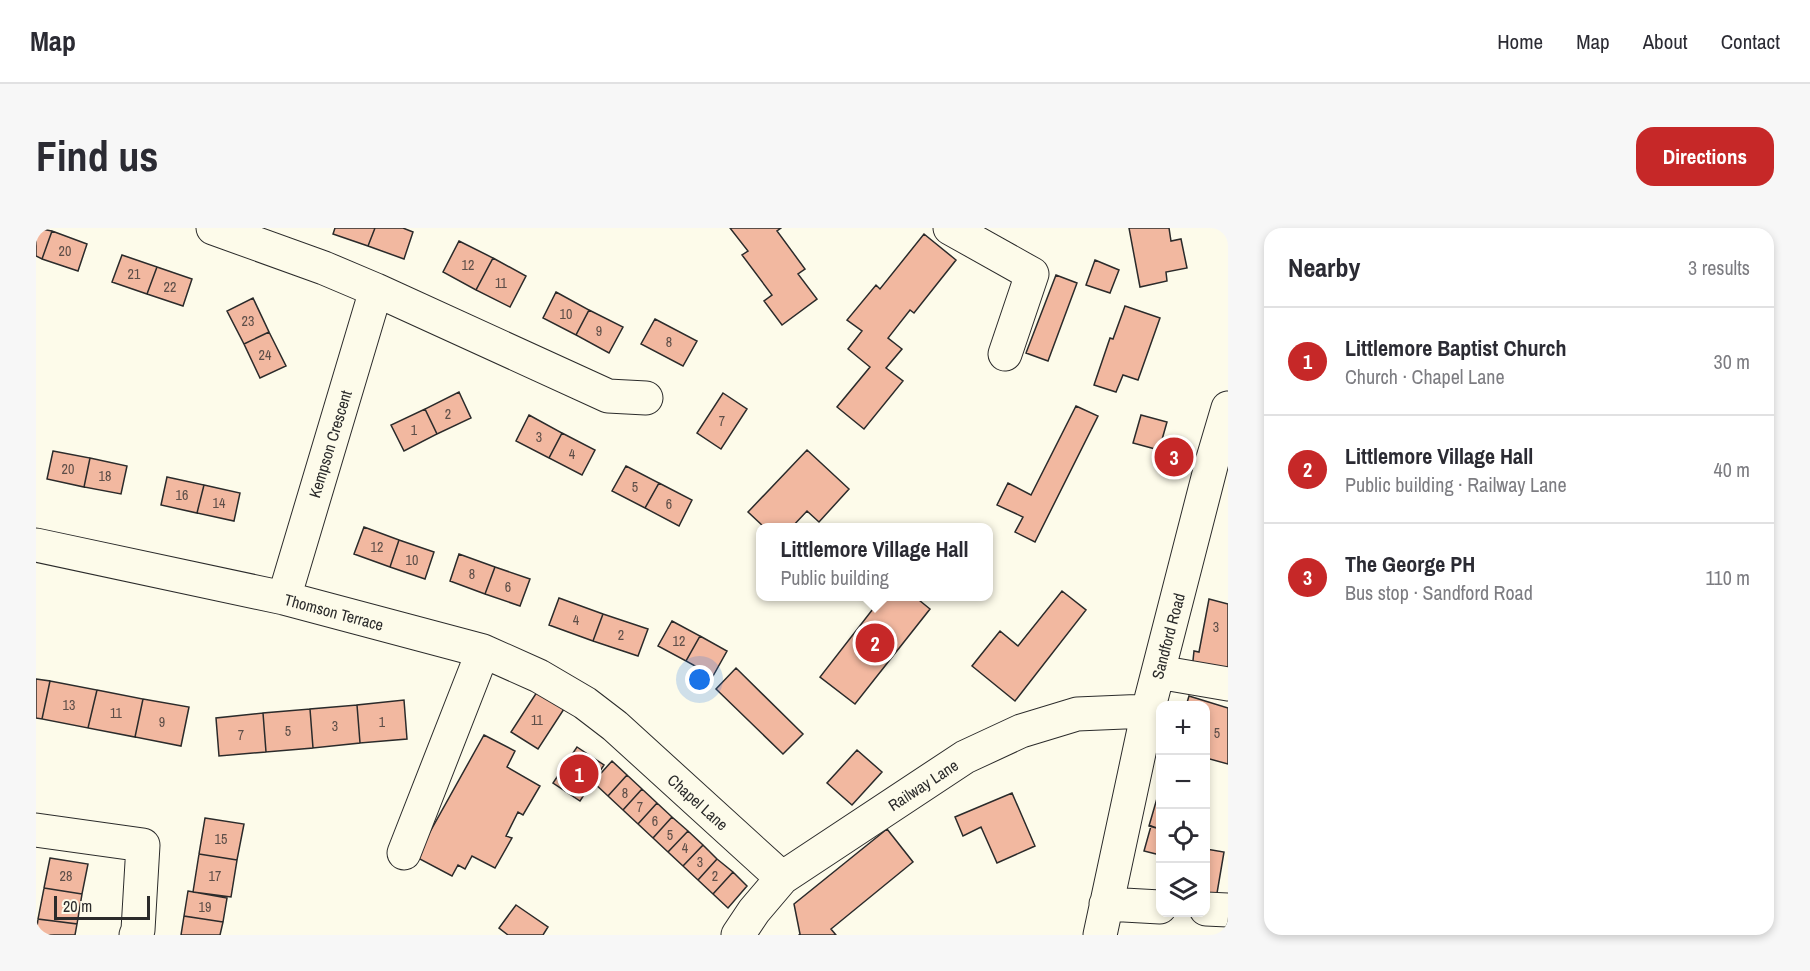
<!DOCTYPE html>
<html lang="en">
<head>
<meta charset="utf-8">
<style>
	body { margin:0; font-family:"Archivo Narrow",sans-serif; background:#f7f7f7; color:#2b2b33 }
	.controls { position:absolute; right:18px; bottom:18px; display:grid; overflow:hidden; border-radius:12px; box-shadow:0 3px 9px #0003 }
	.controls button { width:54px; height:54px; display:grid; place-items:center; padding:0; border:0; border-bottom:2px solid #e1e1e2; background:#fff; color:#2b2b33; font:30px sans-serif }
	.scale { position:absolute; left:18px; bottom:15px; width:96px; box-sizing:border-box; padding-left:6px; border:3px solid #2b2b2b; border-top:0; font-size:16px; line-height:21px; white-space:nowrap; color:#2b2b2b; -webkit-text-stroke:4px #fdfbea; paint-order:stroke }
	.you { position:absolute; left:664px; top:452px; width:21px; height:21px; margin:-15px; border:4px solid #fff; border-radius:50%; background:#1a73e8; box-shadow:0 0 0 9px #1a73e833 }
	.badge { display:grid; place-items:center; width:39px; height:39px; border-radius:50%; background:#c62828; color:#fff; font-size:20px; font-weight:700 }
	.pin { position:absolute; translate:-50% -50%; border:3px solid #fff; box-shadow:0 2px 6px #0006 }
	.popup { position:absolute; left:720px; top:295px; width:237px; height:78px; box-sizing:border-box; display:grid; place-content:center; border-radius:12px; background:#fff; filter:drop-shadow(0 2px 4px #0005); font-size:20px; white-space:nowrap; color:#7c7c81 }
	.popup b { font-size:22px; color:#2b2b33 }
	.popup::after { content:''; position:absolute; left:50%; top:100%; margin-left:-12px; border:12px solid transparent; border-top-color:#fff }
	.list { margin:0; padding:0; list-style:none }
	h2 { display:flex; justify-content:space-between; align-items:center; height:78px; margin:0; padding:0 24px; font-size:26px }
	h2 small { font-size:20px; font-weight:400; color:#7c7c81 }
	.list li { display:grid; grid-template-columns:39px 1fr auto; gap:18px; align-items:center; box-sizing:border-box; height:108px; padding:0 24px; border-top:2px solid #e1e1e2 }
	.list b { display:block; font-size:22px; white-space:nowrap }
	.list p { margin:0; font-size:20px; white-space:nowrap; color:#7c7c81 }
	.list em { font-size:20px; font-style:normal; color:#7c7c81 }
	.icon { flex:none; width:33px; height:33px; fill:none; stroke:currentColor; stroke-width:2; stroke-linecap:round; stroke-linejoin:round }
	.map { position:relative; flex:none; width:1192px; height:707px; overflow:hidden; border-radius:18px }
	header { display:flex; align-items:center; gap:36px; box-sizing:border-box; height:84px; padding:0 30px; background:#fff; border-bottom:2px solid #e1e1e2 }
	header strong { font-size:28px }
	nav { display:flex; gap:33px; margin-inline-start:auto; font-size:21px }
	.intro { display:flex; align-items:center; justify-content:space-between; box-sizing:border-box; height:144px; padding:0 36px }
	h1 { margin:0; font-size:42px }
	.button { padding:15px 27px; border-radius:18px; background:#c62828; color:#fff; font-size:21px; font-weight:700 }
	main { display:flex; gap:36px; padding:0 36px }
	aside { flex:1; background:#fff; border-radius:18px; box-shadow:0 3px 9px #0003 }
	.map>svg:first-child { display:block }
	.building { fill:#f2b8a0; stroke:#2b2b2b; stroke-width:1.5 }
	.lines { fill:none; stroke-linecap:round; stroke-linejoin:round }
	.minor-casing { stroke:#2b2b2b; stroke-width:35 }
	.minor { stroke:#fdfbea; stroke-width:33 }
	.labels { text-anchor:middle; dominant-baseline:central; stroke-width:4.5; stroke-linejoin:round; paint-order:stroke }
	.number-label { font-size:14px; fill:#5d4e48 }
	.street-label { font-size:16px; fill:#2b2b2b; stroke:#fdfbea }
</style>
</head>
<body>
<header>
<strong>Map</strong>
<nav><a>Home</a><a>Map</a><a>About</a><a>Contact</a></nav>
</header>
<div class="intro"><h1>Find us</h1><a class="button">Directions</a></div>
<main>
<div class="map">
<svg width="1192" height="707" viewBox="0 0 1192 707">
	<rect width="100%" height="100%" fill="#fdfbea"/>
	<path class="building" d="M0,0L16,3L6,31L0,28Z
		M299,0H339L332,18L297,6Z
		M339,0H367L377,4L368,31L332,18Z
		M694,0H745L741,3L769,41L762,46L781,71L746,97L728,73L736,67L706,27L712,23Z
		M1093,0H1133L1135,13L1145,11L1151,40L1130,44L1131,53L1104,59Z
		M16,3L51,16L42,43L6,31Z
		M888,6L920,32L878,85L874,82L852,110L866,121L850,140L867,153L828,201L801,179L834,139L812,121L826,103L811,92L840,57L844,61Z
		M423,13L457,30L440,62L407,44Z
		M86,27L121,39L111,66L76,54Z
		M457,30L490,48L474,79L440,62Z
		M1059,32L1083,42L1074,65L1050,57Z
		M121,39L156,51L147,78L111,66Z
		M1020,47L1041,55L1012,133L990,125Z
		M520,64L553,82L540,107L507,90Z
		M217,70L233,104L208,116L191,83Z
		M1089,78L1124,90L1102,152L1087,147L1080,164L1058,157L1074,110L1077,111Z
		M553,82L587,99L573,125L540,107Z
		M619,91L661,113L647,138L605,116Z
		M233,104L250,138L224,150L208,116Z
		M423,164L435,190L401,206L389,181Z
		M687,165L711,181L685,221L661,205Z
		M1040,178L1062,188L999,314L979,304L987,289L961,277L972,255L995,267Z
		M389,181L401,206L368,223L355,197Z
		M493,187L526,205L513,230L480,213Z
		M1105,187L1131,194L1123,222L1097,215Z
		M526,205L559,222L546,247L513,230Z
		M771,222L813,261L783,294L771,283L755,300H729L712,284Z
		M17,223L54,230L48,259L11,251Z
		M54,230L91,238L85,266L48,259Z
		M590,238L623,255L609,280L576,263Z
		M131,249L168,257L161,285L125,277Z
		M623,255L656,272L643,298L609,280Z
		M168,257L204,265L198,293L161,285Z
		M328,299L363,312L354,339L318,326Z
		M363,312L398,324L389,351L354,339Z
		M423,326L459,339L449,366L414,353Z
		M459,339L494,351L484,378L449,366Z
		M1026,363L1050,382L979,473L936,438L964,403L982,418Z
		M847,368H878L894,381L819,476L784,449Z
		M523,370L567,386L557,413L513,397Z
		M1173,371L1192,376V449L1156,442L1158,423L1163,424Z
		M567,386L612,401L602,428L557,413Z
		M636,393L664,408L650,433L622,418Z
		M664,408L691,423L677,448L650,433Z
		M700,440L767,506L747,526L680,461Z
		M0,451L14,453L6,491L0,490Z
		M14,453L61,462L52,500L6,491Z
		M61,462L107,471L99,509L52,500Z
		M501,464L528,481L502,521L475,504Z
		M1153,468L1192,480V536L1170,530V478H1150Z
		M107,471L153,479L145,518L99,509Z
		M368,472L371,511L324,515L321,477Z
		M321,477L324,515L277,520L274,481Z
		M274,481L277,520L230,524L227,485Z
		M227,485L230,524L183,528L180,490Z
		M448,507L479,523L471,539L504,558L487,587L482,584L470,608L476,610L459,640L436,628L429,641L422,637L416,648L380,629Z
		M541,519L568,537L544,573L517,555Z
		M821,522L846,544L816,577L791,555Z
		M576,533L591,547L572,568L557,554Z
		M591,547L606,561L587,582L572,568Z
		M1124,560V601L1113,598Z
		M606,561L621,575L602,596L587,582Z
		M976,565L999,618L961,635L945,599L927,608L919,589Z
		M621,575L636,589L617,610L602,596Z
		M636,589L652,603L632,624L617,610Z
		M169,590L208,596L201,632L163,626Z
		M1115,598L1124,601V627L1108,623Z
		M851,601L877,634L795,701L800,707H763L764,706L758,676Z
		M652,603L667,617L647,638L632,624Z
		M667,617L681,631L662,652L647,638Z
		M1170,621L1188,624L1179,677L1170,676Z
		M163,626L201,632L195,669L157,664Z
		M14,630L52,636L46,666L8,660Z
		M681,631L697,644L677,666L662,652Z
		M697,644L711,658L692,680L677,666Z
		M8,660L46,666L41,696L2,691Z
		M152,663L191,670L187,694L148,688Z
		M480,677L512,699L507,707H472L463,700Z
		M148,688L187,694L184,707H145Z
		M2,691L41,696L39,707H0Z"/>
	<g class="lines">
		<defs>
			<path id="minor" d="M177,0L288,40L340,62L248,370
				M914,0L996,46L969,126
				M340,62L572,168L610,170
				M0,317L248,370L447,423L503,448L549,475L579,498L746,650
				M1122,444L1192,456
				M0,602L107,617L102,702L100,707
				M368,625L447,423
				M1070,676L1124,679
				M1170,681L1192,682
				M702,707L718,683L746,650L929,529L985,503L1041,486L1112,483
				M1064,707L1112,483L1176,234L1192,180"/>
		</defs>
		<use href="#minor" class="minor-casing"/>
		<use href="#minor" class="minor"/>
	</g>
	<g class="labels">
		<g class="number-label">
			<text x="29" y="23">20</text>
			<text x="432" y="37">12</text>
			<text x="98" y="46">21</text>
			<text x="465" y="55">11</text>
			<text x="134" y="59">22</text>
			<text x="530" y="86">10</text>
			<text x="212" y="93">23</text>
			<text x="563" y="103">9</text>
			<text x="633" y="114">8</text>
			<text x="229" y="127">24</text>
			<text x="412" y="186">2</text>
			<text x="686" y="193">7</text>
			<text x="378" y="202">1</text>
			<text x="503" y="209">3</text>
			<text x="536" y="226">4</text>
			<text x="32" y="241">20</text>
			<text x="69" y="248">18</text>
			<text x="599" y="259">5</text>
			<text x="146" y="267">16</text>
			<text x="183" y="275">14</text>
			<text x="633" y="276">6</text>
			<text x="341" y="319">12</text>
			<text x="376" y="332">10</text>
			<text x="436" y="346">8</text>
			<text x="472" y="359">6</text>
			<text x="540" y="392">4</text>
			<text x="1180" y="399">3</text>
			<text x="585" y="407">2</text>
			<text x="643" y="413">12</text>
			<text x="33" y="477">13</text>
			<text x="80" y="485">11</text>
			<text x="501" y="492">11</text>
			<text x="126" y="494">9</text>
			<text x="346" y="494">1</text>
			<text x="299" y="498">3</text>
			<text x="252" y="503">5</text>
			<text x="1181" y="505">5</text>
			<text x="205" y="507">7</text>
			<text x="589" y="565">8</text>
			<text x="604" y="579">7</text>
			<text x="619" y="593">6</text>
			<text x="634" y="607">5</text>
			<text x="185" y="611">15</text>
			<text x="649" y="620">4</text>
			<text x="664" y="634">3</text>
			<text x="30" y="648">28</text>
			<text x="179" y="648">17</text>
			<text x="679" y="648">2</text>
			<text x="169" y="679">19</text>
		</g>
		<g class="street-label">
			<text transform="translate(294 216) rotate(-73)">Kempson Crescent</text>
			<text transform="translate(298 384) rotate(15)">Thomson Terrace</text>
			<text transform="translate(1132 408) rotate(-75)">Sandford Road</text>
			<text transform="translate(887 557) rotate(-33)">Railway Lane</text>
			<text transform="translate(662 574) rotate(42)">Chapel Lane</text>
		</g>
	</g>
</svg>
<div class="controls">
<button>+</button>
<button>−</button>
<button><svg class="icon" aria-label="locate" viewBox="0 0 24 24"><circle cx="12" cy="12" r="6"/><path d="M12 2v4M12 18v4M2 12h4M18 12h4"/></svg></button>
<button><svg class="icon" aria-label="layers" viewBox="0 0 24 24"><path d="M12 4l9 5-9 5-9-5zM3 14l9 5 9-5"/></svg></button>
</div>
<div class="scale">20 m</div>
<div class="you"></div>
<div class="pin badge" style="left:543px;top:546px">1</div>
<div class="pin badge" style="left:839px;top:415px">2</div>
<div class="popup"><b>Littlemore Village Hall</b>Public building</div>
<div class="pin badge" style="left:1138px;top:229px">3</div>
</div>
<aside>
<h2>Nearby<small>3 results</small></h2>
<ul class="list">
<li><span class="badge">1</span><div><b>Littlemore Baptist Church</b><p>Church · Chapel Lane</p></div><em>30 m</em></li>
<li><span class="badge">2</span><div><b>Littlemore Village Hall</b><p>Public building · Railway Lane</p></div><em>40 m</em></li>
<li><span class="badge">3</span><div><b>The George PH</b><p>Bus stop · Sandford Road</p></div><em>110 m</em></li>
</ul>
</aside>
</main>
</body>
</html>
